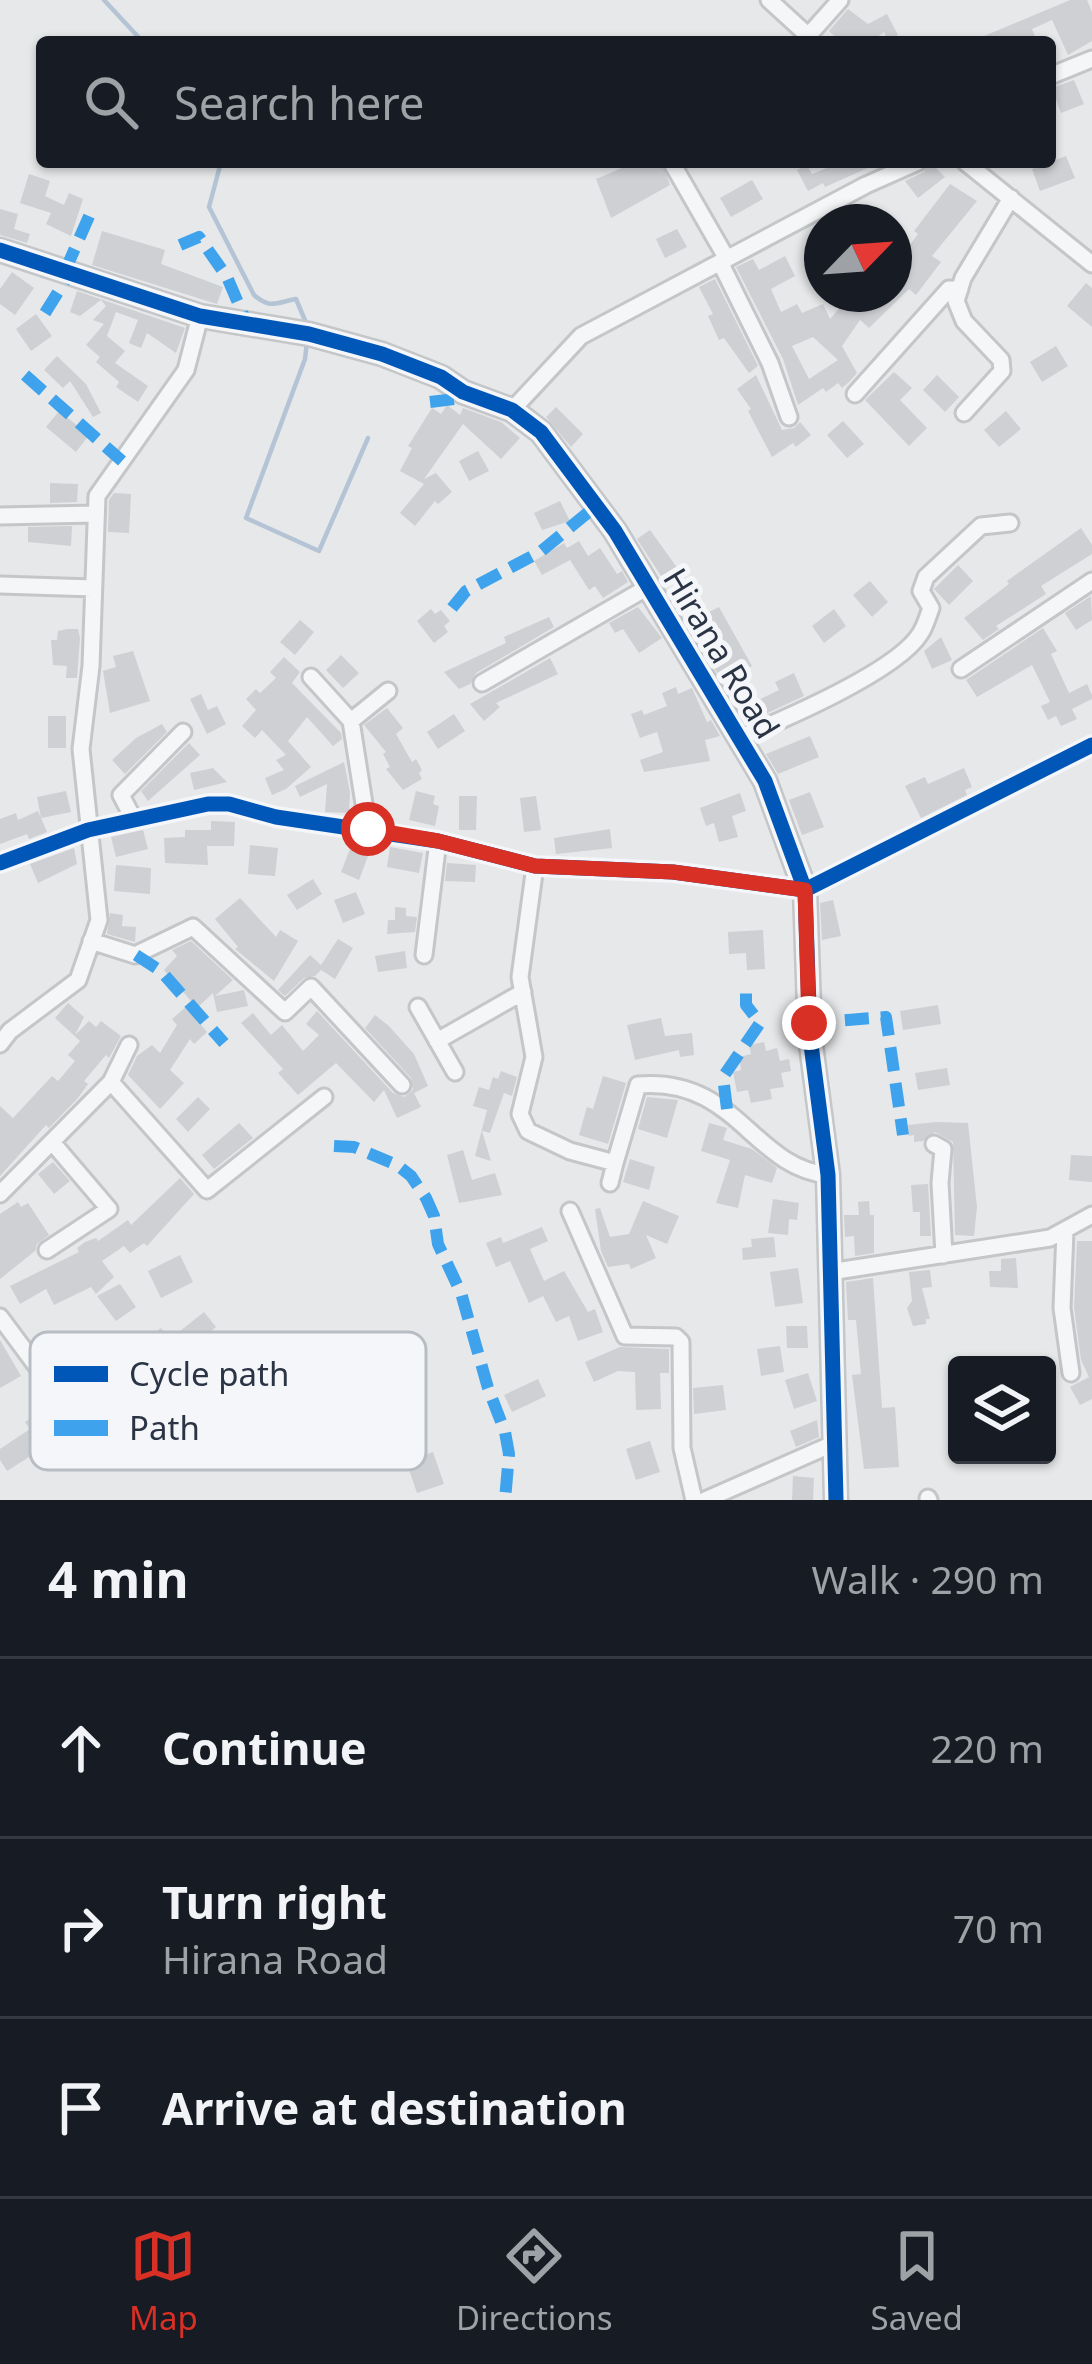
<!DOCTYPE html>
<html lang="en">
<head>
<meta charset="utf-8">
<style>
	body { margin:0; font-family:"Noto Sans",sans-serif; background:#242831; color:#f1f3f6 }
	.controls { position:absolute; right:36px; bottom:36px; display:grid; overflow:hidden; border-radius:12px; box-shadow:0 3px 9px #0004 }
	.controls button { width:108px; height:108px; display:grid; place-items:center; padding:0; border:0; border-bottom:3px solid #363941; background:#171b24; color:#f1f3f6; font:60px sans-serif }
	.compass { position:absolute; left:804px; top:204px; width:108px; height:108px; border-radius:50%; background:#171b24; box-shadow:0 3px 9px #0004; rotate:65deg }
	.stop { position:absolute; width:36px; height:36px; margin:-27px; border:9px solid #d93025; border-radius:50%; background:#fff }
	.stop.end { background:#d93025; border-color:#fff; box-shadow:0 3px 12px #0008 }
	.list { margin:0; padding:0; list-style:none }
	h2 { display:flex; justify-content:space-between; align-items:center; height:156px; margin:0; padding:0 48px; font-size:51px }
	h2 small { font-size:39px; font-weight:400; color:#9ea1a6 }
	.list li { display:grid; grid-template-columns:78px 1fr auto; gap:36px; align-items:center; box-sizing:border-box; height:180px; padding:0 48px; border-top:3px solid #363941 }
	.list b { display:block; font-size:45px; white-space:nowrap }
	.list p { margin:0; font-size:39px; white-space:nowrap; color:#9ea1a6 }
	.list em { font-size:39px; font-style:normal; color:#9ea1a6 }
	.icon { flex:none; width:66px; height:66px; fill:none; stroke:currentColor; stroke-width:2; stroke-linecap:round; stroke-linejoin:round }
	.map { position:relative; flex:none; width:1092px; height:1500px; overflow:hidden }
	.search { position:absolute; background:#171b24; box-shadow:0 3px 9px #0004; left:36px; right:36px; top:36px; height:132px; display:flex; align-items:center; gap:30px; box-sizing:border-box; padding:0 42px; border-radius:12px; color:#9ea1a6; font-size:45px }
	.sheet { height:696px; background:#171b24 }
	nav { display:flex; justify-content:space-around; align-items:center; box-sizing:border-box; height:168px; border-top:3px solid #363941; background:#171b24; font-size:33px; color:#9ea1a6 }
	nav a { display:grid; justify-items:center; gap:6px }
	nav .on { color:#d93025 }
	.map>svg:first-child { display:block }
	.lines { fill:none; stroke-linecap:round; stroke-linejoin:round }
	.stream { stroke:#b4c4d5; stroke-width:4.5 }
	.building { fill:#ced0d3; fill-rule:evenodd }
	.street-casing { stroke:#c4c6c8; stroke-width:21 }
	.secondary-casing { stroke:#c4c6c8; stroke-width:27 }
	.street { stroke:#f5f6f7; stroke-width:15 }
	.secondary { stroke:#f8f8f8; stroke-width:21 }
	.quiet { stroke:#3ea3ec; stroke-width:12; stroke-dasharray:24 12; stroke-linecap:butt }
	.cycleway-casing { stroke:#f4f6f9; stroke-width:22 }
	.cycleway { stroke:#0057b8; stroke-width:15 }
	.route { stroke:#d93025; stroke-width:15 }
	.labels { text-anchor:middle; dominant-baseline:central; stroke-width:10; stroke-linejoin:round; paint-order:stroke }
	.street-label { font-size:33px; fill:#2b3445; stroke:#f4f6f9 }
	.key { fill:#f4f6f9; stroke:#b8bcc3; stroke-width:3 }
	.key-label { font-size:33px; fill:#2b3445 }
</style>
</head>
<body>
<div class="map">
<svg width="1092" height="1500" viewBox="0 0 1092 1500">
	<rect width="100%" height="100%" fill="#e6e8ea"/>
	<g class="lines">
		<path class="stream" d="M104,0L143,42
			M221,162L209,207L254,295C271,310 277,302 296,299L307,325
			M307,342L305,359L246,518L319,551L368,438"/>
	</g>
	<path class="building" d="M1070,0H1087L1092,12V41L1068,55L1052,20L1032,29L1037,42H970Z
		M848,9L868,24L887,14L898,35L888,40L884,32L870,42H841L829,31Z
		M1074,80L1084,104L1061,113L1052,88Z
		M1066,156L1075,178L1040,191L1032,169Z
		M636,162H662L670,185L611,218L596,179Z
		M842,162H881L825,187L823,183L808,191L797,170L807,165L812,174Z
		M930,162L945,177L918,198L905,181L924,172Z
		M29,174L50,181L45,196L64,205L69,193L83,199L71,236L46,224L51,213L20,203Z
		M752,180L763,199L731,217L720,198Z
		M950,184L977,201L932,256L941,262L916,295L909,289L869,328L860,320L842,346L857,373L849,382L842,388L838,383L826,392L823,388L798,405L783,359L736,267L753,259L759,270L785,256L795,276L771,289L781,312L797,304L802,313L823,304L830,319L852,294H894V252L901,257L918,234L914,231ZM813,337L838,360L809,379L792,346Z
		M0,209L18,214L14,229L30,234L27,243L0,235Z
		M677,229L687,247L665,258L656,239Z
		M102,231L165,250L161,264L223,287L217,304L92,265Z
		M12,272L34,288L15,315L0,304V289Z
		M715,279L758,366L749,373L724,338L719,340L708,316L713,314L699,287Z
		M1086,283L1092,288V327L1067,306Z
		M77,291L185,328L176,353L147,333L141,348L129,343L138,320L116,312L107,336L125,351L115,363L148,386L138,402L116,387L119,382L96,362L100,357L86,345L104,324L93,320L106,306L101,300L80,316L70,312Z
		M36,314L52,336L31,351L16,329Z
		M1056,346L1068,366L1042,382L1030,362Z
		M57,356L86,384L101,413L93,417L70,381L63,388L44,370Z
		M894,372L912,388L900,400L927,428L909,446L865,400Z
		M756,375L782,430L794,428L800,422L811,435L796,447L793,443L772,457L748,411L751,409L737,389Z
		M937,375L959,397L945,412L923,390Z
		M447,405L460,415L463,408L501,422L520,438L501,459L463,424L424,479L436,473L452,492L438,504L435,501L415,526L400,513L424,484L400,471L412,448L408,446L432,408L441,414Z
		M556,407L583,434L571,447L546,417Z
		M59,411L89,435L76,452L46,427Z
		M1006,411L1021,429L999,447L984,430Z
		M843,421L864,444L847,458L827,435Z
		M478,451L489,471L469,481L459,461Z
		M50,483L78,484L77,502L50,503Z
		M114,493L131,494L129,533L108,532L109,500Z
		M560,501L570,521L542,530L534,513Z
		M72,526L71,546L28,542V527Z
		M1081,528L1092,545V554L1041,586L1046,594L996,626L999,629L983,640L964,618L1009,584L1007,581Z
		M650,530L681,573L665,582L637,539Z
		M579,541L588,556L600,548L617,574L622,571L628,582L603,598L595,586L589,590L570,560L542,575L534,561L564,543L567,548Z
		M958,565L973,581L949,605L934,589Z
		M870,581L888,602L872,617L853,595Z
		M1091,596L1092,620L1076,630L1065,613Z
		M638,607L662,638L639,653L623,629L615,633L609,623Z
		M719,607L752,666L722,681L688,623Z
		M431,609L435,614L441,610L450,621L444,626L448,632L434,643L417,621Z
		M834,609L846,626L824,643L812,626Z
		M549,617L554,627L476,673L470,684L459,689L444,672L506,643L504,637Z
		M300,620L314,632L295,655L280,642Z
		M1043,628L1057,651L1051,654L1069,693L1087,684L1092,695V699L1072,709L1077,719L1061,726L1056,716L1048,720L1041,706L1050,702L1032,665L977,697L966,680Z
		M67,629H78L80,638L77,678H66L67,666L53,665L51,640H57L58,631Z
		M941,637L952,660L932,669L924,651Z
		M133,651L150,701L110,713L103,671L116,667L113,656Z
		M341,655L359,673L343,688L326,670Z
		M284,657L300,672L292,683L341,733L342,739L333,746L307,717L288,741L311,767L286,789L272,795L265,778L284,770L276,760L286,755L262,730L255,738L242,726L256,710L246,699L256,689L260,693L276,678L270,672Z
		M550,658L558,674L496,703L500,707L484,721L470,704Z
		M794,673L804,696L752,720L746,706L779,690L775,682Z
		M676,687L678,694L692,688L707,722L711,720L720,736L705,740L710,761L644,772L640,760L663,752L657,732L640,738L631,714L642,710L644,715L667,706L662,693Z
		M201,694L208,710L217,706L226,724L207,734L190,699Z
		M387,708L403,728L396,734L412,762L416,759L422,770L419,773L422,779L403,790L386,769L390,767L383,754L386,752L364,725Z
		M454,714L465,731L438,749L427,732Z
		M48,716H66V748H48Z
		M162,724L167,732L125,774L112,760L136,738Z
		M810,736L819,757L778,774L766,754Z
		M189,743L200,755L148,801L141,791Z
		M344,762L350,792L349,813L325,812L327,784L300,797L295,786Z
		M213,768L227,782L194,790L190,773Z
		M964,768L972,787L965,790L967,795L921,818L905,786L925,777L928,784Z
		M66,791L71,812L41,818L37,797Z
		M416,791L435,796L433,804L439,806L435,826L409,820Z
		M810,792L824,827L802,835L789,800Z
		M740,793L746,811L732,816L738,837L719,842L714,823L706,826L700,808Z
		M459,796H477L476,830H459Z
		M536,796L541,830L524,832L520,798Z
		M38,811L47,832L29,839L27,834L0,844V819L16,813L18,820Z
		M211,821L235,822L234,846H207L208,865L165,863L164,838L185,837V830H211Z
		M610,829L612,848L556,854L554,838Z
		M143,830L148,849L116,857L111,837Z
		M353,841L371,848L359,880L341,872Z
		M250,845L278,848L275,876L248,874Z
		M390,847L423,853L419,873L387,867Z
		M74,848L77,864L38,883L30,864Z
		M447,863L476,865L475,882L445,881Z
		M116,865L151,868L150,894L114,891Z
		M313,879L322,894L297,910L287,895Z
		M356,892L365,914L343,923L334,900Z
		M240,898L276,937L280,930L298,941L274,981L235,949L238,947L215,919Z
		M833,900L841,936L822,940L820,903Z
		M395,907L406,908V916L417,917L415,932L387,934L388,920H395Z
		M110,913L123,915L122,926L136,927L135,942L107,934Z
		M763,930L765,969L747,970L746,953L729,954L728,932Z
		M338,939L353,948L335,979L321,970L315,976L304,978L285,996L278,990L310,955L321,965Z
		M191,941L233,980L215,996L244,990L248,1006L217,1012L213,993L197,1008L164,970L177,956L172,950Z
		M405,951L407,968L378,972L375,956Z
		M68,1003L84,1017L75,1035L89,1021L96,1027L101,1021L121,1036L109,1058L106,1055L84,1081L88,1084L78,1098L49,1128L46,1125L0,1176V1106L13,1118L52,1076L58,1081L75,1061L68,1055L80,1041L55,1018Z
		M938,1005L941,1024L903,1030L900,1011Z
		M186,1007L207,1032L194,1044L190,1039L170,1070L184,1083L160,1109L128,1075L137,1056L152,1045L160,1053L177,1025L172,1019Z
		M317,1011L393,1093L404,1097L413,1090L411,1078L365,1028L375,1015L389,1026L414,1054L428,1086L414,1093L421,1107L397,1118L384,1090L374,1102L336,1063L298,1095L278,1073L283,1069L241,1023L253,1013L271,1035L282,1025L303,1051L319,1035L306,1024Z
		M661,1018L665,1036L692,1033L694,1055L680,1057L679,1050L635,1060L627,1025Z
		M764,1042L766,1051L777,1048L780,1061L789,1059L791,1071L781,1073L784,1087L770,1089L772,1099L751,1103L748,1090L737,1092L733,1072L741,1070L739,1057L751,1054L749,1045Z
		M947,1068L950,1085L918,1090L915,1073Z
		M501,1071L517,1077L512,1096L504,1093L490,1133L482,1131L491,1161L475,1156L487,1110L473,1106L479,1087L489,1090L493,1077L498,1079Z
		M603,1076L626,1083L608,1144L579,1135L587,1107L593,1109Z
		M198,1097L210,1109L188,1132L176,1119Z
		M647,1097L678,1100L667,1138L638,1129Z
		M936,1122L968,1123L977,1207L974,1236L955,1235L953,1142L935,1132L923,1141L914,1142V1135L909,1136L908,1125Z
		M239,1123L253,1138L214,1169L202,1155Z
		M709,1123L727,1128L723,1140L752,1149L777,1168L772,1183L745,1175L738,1208L716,1203L730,1160L701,1151Z
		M463,1150L472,1180L495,1173L502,1195L459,1203L447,1155Z
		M1071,1155L1092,1156V1182L1069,1180Z
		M630,1159L655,1167L649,1190L623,1182Z
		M53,1162L70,1181L54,1194L38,1174Z
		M180,1178L194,1194L147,1246L144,1243L130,1253L124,1246L102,1261L114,1277L96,1294L91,1287L54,1305L46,1289L20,1304L10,1286L79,1252L77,1248L85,1242L96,1238L98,1241L128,1220L131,1225Z
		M928,1184L931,1236H920V1212H913L911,1185Z
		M773,1199L799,1203L797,1220L789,1219L788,1235L768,1233Z
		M643,1201L679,1216L667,1244L646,1235L656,1258L631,1269L629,1264L608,1267L601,1251L595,1209L600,1208L610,1237L629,1234Z
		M869,1201L870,1215H874V1253L855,1256L854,1236L845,1237L844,1215H859L858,1202Z
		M18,1202L21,1207L28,1203L49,1235L37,1244L35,1251L0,1279V1214Z
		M542,1227L548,1241L530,1249L544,1281L564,1271L588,1312L595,1309L603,1332L578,1341L569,1316L556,1322L543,1296L529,1303L510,1261L496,1267L486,1243L501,1237L503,1243Z
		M774,1237L776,1257L743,1260L742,1248L752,1247L751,1239Z
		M1077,1241H1092V1399L1080,1405L1070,1387L1089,1377L1081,1360L1074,1307Z
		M180,1255L193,1282L161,1298L148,1271Z
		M1016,1258L1018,1288L990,1287L989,1271H1001V1259Z
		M798,1268L803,1303L775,1307L770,1272Z
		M930,1270L932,1287L922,1288L930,1319H926V1324L913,1326L907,1308L912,1301L909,1272Z
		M873,1278L882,1408L895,1407L899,1467L864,1469L852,1375L861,1374L856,1320H848L846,1282Z
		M120,1284L136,1307L116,1321L97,1296Z
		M204,1312L216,1327L184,1353L181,1350L164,1363L147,1339L161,1328L170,1339Z
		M786,1326H807L808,1348H787Z
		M0,1340L21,1376L0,1388Z
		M780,1346L784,1372L761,1376L757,1349Z
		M620,1347L669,1349V1373H660L661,1409L636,1410L635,1372L618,1371L594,1382L585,1362Z
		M808,1373L817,1401L794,1409L785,1380Z
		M538,1379L546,1396L512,1412L504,1395Z
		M723,1385L726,1410L694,1414L693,1388Z
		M37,1414L41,1419L44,1417L59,1438L7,1471L0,1460V1449L30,1429L25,1422Z
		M817,1420L819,1437L796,1447L790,1431Z
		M650,1441L660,1472L636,1480L626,1449Z
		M414,1445L418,1457L433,1452L444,1484L417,1493L402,1449Z
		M793,1476L814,1478L813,1500H792Z"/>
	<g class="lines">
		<defs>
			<path id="street" d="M769,0L815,42
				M808,36L840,0
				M1050,76L1092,59
				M965,162L1092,264
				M673,165L727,259
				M720,262L770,363L789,417
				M855,394L949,289H960
				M512,410L581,336L866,185L918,162
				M964,413L1002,371L1001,360L964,321L956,301L963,278L1011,198
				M0,516L96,514
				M0,585L93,588
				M961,669L1092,581
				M311,677L351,721L368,829
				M482,683L648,587
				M351,721L388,691
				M737,739C780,721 896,672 920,634C925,627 928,616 931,608L921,591L926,577L981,526L1010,523
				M134,820L121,795L183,732
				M0,863L88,830L208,804H229L276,817L438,841L535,866L673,872L805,890L1092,745
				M535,866L520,977L534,1057L520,1114L528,1131L570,1151L615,1163L638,1085C736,1076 753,1168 828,1175
				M91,941L135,955L193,927L285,1012L311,987L402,1085
				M424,955L438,841
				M418,1007L455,1072
				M437,1041L523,992
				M0,1044L10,1031L78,980L99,920L81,749L91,666L97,496L186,370L200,316
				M111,1082L207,1190L324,1097
				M934,1144L943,1149L940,1183L944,1255
				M610,1183L615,1163
				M0,1194L111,1082L129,1045
				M570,1211L625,1336L676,1337L681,1342L682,1448L694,1500
				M1065,1231L1062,1308L1071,1373
				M47,1250L109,1209L52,1142
				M830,1272L1050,1238L1092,1215
				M0,1317L52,1387
				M928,1498L929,1500
				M705,1500L837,1442"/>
			<path id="secondary" d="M0,250L200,316L309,334L382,354L441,377L463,392L512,410L541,432L615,531L765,781L805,890L810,1037L828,1175L836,1500"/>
		</defs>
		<use href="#street" class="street-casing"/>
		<use href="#secondary" class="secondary-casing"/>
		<use href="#street" class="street"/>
		<use href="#secondary" class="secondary"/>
		<path class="quiet" d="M180,245L199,237L227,277L247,324
			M65,271L90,214
			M45,313L70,273
			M25,375L122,461
			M430,402L455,399L463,392
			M452,608L466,591L540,552L596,506
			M136,955L161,971L224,1043
			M809,1023L886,1017L903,1135
			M727,1109L723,1077L760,1023L746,1005V982
			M334,1146L354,1147L397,1165L411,1176L426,1198L434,1216L438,1244L461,1293L488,1388L505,1432L509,1454L505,1500"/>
		<defs>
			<path id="cycleway" d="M0,250L200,316L309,334L382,354L441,377L463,392L512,410L541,432L615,531L765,781L805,890L810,1037L828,1175L836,1500
				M0,863L88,830L208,804H229L276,817L438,841L535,866L673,872L805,890L1092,745"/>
		</defs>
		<use href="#cycleway" class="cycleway-casing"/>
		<use href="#cycleway" class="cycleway"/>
	</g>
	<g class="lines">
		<path class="route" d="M368,829L438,841L535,866L673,872L805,890L809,1023"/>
	</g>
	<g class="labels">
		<g class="street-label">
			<text transform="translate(722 653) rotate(59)">Hirana Road</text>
		</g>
	</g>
	<rect x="30" y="1332" width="396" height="138" rx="18" class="key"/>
	<rect x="54" y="1366" width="54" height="16" fill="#0057b8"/>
	<rect x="54" y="1420" width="54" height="16" fill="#3ea3ec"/>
	<g class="key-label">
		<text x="129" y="1386">Cycle path</text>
		<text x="129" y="1440">Path</text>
	</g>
</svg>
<div class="controls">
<button><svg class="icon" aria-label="layers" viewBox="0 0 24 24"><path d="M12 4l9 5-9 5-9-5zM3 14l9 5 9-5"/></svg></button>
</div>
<svg class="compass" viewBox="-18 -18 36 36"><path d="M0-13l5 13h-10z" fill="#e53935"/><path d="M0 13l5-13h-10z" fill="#9ea1a6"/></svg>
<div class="stop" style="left:368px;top:829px"></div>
<div class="stop end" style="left:809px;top:1023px"></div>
<div class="search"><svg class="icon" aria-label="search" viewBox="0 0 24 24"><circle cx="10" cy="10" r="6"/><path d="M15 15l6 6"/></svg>Search here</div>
</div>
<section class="sheet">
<h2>4 min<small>Walk · 290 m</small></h2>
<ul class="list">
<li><svg class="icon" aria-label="ahead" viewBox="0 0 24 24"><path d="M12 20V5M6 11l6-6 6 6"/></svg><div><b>Continue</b></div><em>220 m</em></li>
<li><svg class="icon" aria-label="right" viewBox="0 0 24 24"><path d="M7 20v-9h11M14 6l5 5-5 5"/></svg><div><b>Turn right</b><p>Hirana Road</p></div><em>70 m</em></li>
<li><svg class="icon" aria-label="arrive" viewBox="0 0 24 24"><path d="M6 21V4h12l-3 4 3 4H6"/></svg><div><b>Arrive at destination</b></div></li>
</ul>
</section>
<nav>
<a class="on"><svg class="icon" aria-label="map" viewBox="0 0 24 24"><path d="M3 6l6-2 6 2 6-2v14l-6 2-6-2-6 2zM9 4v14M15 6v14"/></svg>Map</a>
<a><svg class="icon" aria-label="directions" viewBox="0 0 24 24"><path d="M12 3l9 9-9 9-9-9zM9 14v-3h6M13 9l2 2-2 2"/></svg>Directions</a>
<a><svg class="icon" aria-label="saved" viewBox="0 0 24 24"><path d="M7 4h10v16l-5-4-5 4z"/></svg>Saved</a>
</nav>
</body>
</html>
